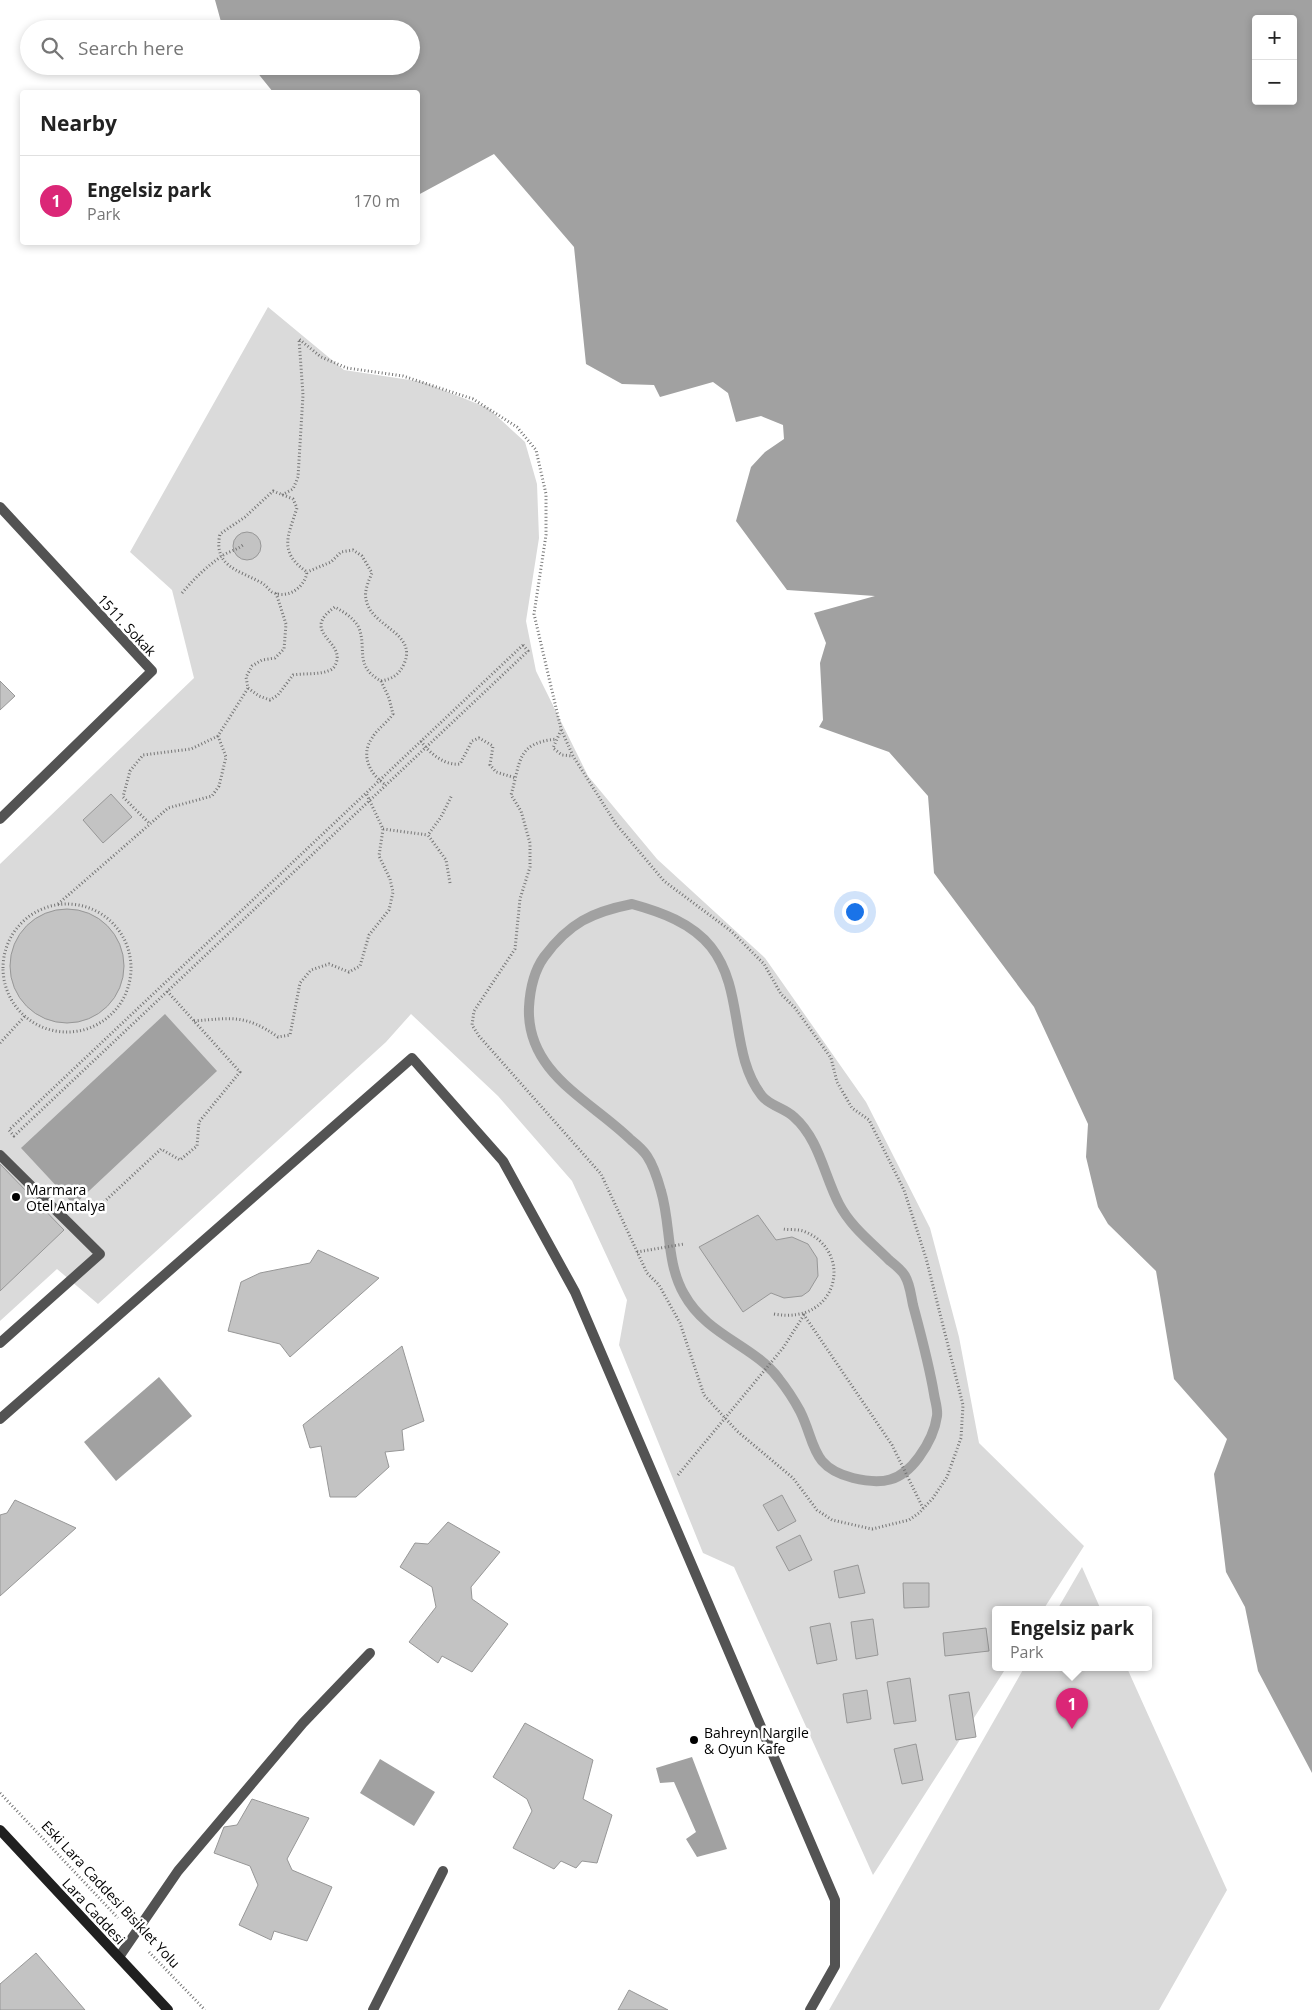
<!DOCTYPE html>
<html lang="en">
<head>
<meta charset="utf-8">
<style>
	body { margin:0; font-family:"Open Sans",sans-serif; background:#f6f6f6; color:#222 }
	.controls { position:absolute; right:15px; top:15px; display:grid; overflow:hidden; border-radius:5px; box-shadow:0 2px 8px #0003 }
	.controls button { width:45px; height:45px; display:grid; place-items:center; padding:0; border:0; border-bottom:1px solid #e0e0e0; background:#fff; color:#222; font:25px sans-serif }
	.you { position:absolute; left:854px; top:911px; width:18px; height:18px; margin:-12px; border:4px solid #fff; border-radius:50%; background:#1a73e8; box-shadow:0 0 0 8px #1a73e833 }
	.badge { display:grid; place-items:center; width:32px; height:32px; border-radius:50%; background:#db2777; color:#fff; font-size:16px; font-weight:700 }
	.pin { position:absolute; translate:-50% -41px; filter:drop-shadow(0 1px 2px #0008) }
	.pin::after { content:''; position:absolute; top:26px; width:18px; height:15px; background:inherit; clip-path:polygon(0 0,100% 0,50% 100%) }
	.popup { position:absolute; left:992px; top:1606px; width:160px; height:65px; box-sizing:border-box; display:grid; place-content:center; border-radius:5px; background:#fff; filter:drop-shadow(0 1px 4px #0005); font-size:16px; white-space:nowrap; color:#767676 }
	.popup b { font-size:19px; color:#222 }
	.popup::after { content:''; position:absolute; left:50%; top:100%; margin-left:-10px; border:10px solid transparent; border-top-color:#fff }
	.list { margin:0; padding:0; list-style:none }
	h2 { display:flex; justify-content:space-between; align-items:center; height:65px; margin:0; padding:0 20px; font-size:21px }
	h2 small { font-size:16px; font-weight:400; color:#767676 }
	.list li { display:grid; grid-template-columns:32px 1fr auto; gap:15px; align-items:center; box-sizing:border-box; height:90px; padding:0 20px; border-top:1px solid #e0e0e0 }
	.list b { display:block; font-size:19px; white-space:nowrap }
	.list p { margin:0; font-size:16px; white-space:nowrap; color:#767676 }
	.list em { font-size:16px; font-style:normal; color:#767676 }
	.icon { flex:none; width:28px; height:28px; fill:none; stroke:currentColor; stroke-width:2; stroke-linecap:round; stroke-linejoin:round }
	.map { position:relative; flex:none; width:1312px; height:2010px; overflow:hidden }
	.search { position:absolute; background:#fff; box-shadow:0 2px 8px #0003; left:20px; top:20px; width:400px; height:55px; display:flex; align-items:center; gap:12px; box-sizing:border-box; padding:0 18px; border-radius:28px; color:#767676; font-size:19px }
	.panel { position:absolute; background:#fff; box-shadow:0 2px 8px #0003; left:20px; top:90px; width:400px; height:155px; border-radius:5px }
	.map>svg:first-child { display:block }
	.green { fill:#dadada }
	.water { fill:#a1a1a1; fill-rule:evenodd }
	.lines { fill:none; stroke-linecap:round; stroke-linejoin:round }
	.stream { stroke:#a1a1a1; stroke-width:10 }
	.building { fill:#c3c3c3; stroke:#979797 }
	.path { stroke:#757575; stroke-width:3; stroke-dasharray:1 2.5; stroke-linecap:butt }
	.lane { stroke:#535353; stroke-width:10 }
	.street { stroke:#535353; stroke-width:10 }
	.secondary { stroke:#202020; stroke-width:10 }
	.poi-dot { fill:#000; stroke:#fff; stroke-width:2 }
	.labels { text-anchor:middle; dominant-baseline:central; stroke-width:5; stroke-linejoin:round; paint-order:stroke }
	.street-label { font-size:14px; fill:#000; stroke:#fff }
	.poi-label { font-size:14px; fill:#000; stroke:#fff; text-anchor:start }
</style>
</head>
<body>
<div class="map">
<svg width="1312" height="2010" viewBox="0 0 1312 2010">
	<rect width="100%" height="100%" fill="#fff"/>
	<path class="green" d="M268,307L344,370L423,382L488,408L525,442L537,484L539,538L526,621L536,671L588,776L657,859L765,958L866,1102L930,1228L959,1337L979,1443L1084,1546L1043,1610H996V1668H1006L873,1875L734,1567L703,1553L619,1345L627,1300L572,1181L498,1096L411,1014L386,1042L98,1304L57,1269L0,1321V864L194,678L172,590L130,552Z
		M1082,1567L1101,1610H1057Z
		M1024,1668H1127L1227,1890L1159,2010H829Z"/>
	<path class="water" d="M215,0H1312V1773L1258,1671L1245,1607L1226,1572L1214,1474L1227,1439L1174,1379L1156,1271L1108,1224L1098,1207L1086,1157L1088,1124L1034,1007L934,873L928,796L889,752L819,727L823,720L820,663L826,643L814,613L875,596L787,590L736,521L751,467L765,452L784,439L783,425L761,416L736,422L728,393L713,382L660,397L654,385L622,384L586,364L574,247L494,154L418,195V92H273L252,66H411V29H223ZM1256,19H1293V101H1256Z
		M165,1014L217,1071L74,1205L21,1148Z
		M159,1377L192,1416L116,1481L84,1442Z
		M692,1757L727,1849L697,1857L686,1839L696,1832L674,1782L660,1783L656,1768Z
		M380,1759L435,1792L414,1826L360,1793Z"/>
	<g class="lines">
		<path class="stream" d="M632,904C661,912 692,923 711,947C745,990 729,1054 762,1096C770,1106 785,1108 794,1117C819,1139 824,1175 839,1204C851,1227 871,1242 889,1260C894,1264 902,1270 905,1276C910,1284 911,1296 913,1305C921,1335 929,1364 934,1394C935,1401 938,1409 937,1416C935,1431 927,1446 919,1457C901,1482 882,1485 853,1478C810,1467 816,1443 800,1411C794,1400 787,1389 779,1379C754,1345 707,1336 684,1294C666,1263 671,1224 661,1191C658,1180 653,1165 647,1156C643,1150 636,1144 631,1140C590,1100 526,1073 529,1007C530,990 534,971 544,957C569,923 592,912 632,904Z"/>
	</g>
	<path class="building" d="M233 546a14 14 0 1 1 28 0a14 14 0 1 1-28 0Z
		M0,681L15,696L0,710Z
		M111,794L132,817L103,843L83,820Z
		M10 966a57 57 0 1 1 114 0a57 57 0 1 1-114 0Z
		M0,1164L64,1230L0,1291Z
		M758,1215L776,1240L792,1237L808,1244L817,1258L818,1276L809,1291L802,1296L784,1298L771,1293L743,1312L699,1247Z
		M318,1250L379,1278L290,1357L280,1344L228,1331L241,1282L260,1273L310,1263Z
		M402,1346L424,1421L402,1430L404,1450L385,1452L389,1467L356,1497H330L321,1446L310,1448L303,1425Z
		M782,1495L796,1521L778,1531L763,1505Z
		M15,1500L76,1528L0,1596V1515L7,1513Z
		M448,1522L500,1552L471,1587L472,1599L508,1624L472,1672L442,1656L438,1663L409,1642L436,1607L432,1587L400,1567L415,1543L428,1544Z
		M800,1535L812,1560L789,1571L776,1547Z
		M858,1565L865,1593L839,1598L834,1571Z
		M903,1583H929V1607L904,1608Z
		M873,1619L878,1655L856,1659L851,1622Z
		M830,1623L837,1660L817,1664L810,1627Z
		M986,1628L989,1651L945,1656L943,1633Z
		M910,1678L916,1721L894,1724L887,1682Z
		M867,1690L871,1719L847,1723L843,1694Z
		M969,1692L976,1737L956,1740L949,1695Z
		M525,1723L593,1760L583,1799L612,1815L597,1863L582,1861L576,1868L561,1861L554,1869L513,1848L532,1811L527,1799L493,1777Z
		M916,1744L923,1780L902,1784L894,1749Z
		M252,1799L309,1818L287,1859L292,1870L332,1887L307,1941L274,1931L271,1940L239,1925L258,1885L250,1866L214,1853L224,1827L237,1825Z
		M36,1953L85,2010H0V1984Z
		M629,1990L668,2010H618Z"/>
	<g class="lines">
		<path class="path" d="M273,491L293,499L297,508C288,536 278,552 307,572C305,587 288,600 272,592C268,589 265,584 260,582C238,570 213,566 220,534L245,517Z
			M282,495L293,489L298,477L303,395L299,339L321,357L347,368L403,376L473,399L517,427L536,450L546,494V535L534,614L561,729L573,756L616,824L664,881L731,931L764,964L781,994L795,1008L831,1058L837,1082L852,1108L869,1120L904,1190L926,1258L963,1405L961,1438L947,1477L933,1498L919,1513L909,1520L872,1529L832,1520L817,1510L793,1478L737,1431L704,1395L680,1323L659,1285L647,1273L601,1174L479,1036L472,1025L474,1011L515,949L520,899L530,867V843L521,811L511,795C521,761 516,743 557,739
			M182,593C193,580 205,568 219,558C226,552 235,551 243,545
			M276,593L286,624L284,649L275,658L262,660L252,666L246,677L248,688L259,696L270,700L278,695L293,675C304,673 317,675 328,671C332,670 335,667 336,663C345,641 299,632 335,607C344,612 355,619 359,628C367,649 354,666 381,681C392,679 399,675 404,664C418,632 370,627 366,599C364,591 369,580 372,573L362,556L353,550L341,552L331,562L307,572
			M523,645L528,651L14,1136L9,1130Z
			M381,681L389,698L393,714C387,723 377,729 372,738C360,755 370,775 386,785
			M561,730L553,748L562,755L573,756
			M218,736L191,749L143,755L130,771L123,797L150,824L168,808L212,796L219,786L226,757L218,736L248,688
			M421,741C429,753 445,766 460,764L472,741L479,738L493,746L490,765L496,772L516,778
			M383,829L428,835
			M450,883L446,860L428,835L441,817L452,795
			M58,904L150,824
			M3 968a64 64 0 1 1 128 0a64 64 0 1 1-128 0Z
			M194,1021C232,1018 245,1014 278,1037L290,1035L300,983L311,970L329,964L349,972L360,966L369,935L389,910L393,892L390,879L379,856L383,829L366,793
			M0,1043L25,1016
			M91,1214L161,1149L180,1160L197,1146L199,1122L240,1072L167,991
			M637,1252L684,1244
			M774,1314C839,1326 855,1250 803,1231C797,1229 789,1230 783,1229
			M678,1475L783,1348L804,1315L892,1445L923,1508
			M0,1793L118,1918
			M149,1952L205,2010"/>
		<path class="lane" d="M0,1155L100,1254L0,1343
			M119,1957L178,1871L303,1723L370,1653
			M373,2010L443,1871"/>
		<path class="street" d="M0,507L152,671L0,819
			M0,1419L412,1058L503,1161L575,1292L835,1900V1966L810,2010"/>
		<path class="secondary" d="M0,1830L168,2010"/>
	</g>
	<g class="poi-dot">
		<circle cx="16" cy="1197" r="5"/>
		<circle cx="694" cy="1740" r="5"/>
	</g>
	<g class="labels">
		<g class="street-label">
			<text transform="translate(127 625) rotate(47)">1511. Sokak</text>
			<text transform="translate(111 1894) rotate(47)">Eski Lara Caddesi Bisiklet Yolu</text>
			<text transform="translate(94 1911) rotate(47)">Lara Caddesi</text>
		</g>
		<g class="poi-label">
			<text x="26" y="1189">Marmara<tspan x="26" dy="16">Otel Antalya</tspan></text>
			<text x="704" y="1732">Bahreyn Nargile<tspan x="704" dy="16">&amp; Oyun Kafe</tspan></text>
		</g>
	</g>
</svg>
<div class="controls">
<button>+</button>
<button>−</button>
</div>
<div class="you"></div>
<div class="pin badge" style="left:1072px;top:1729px">1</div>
<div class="popup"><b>Engelsiz park</b>Park</div>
<div class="search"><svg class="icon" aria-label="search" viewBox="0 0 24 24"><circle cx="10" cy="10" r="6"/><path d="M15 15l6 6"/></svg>Search here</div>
<section class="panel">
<h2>Nearby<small></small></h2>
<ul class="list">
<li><span class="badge">1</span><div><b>Engelsiz park</b><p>Park</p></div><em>170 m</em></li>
</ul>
</section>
</div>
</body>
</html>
